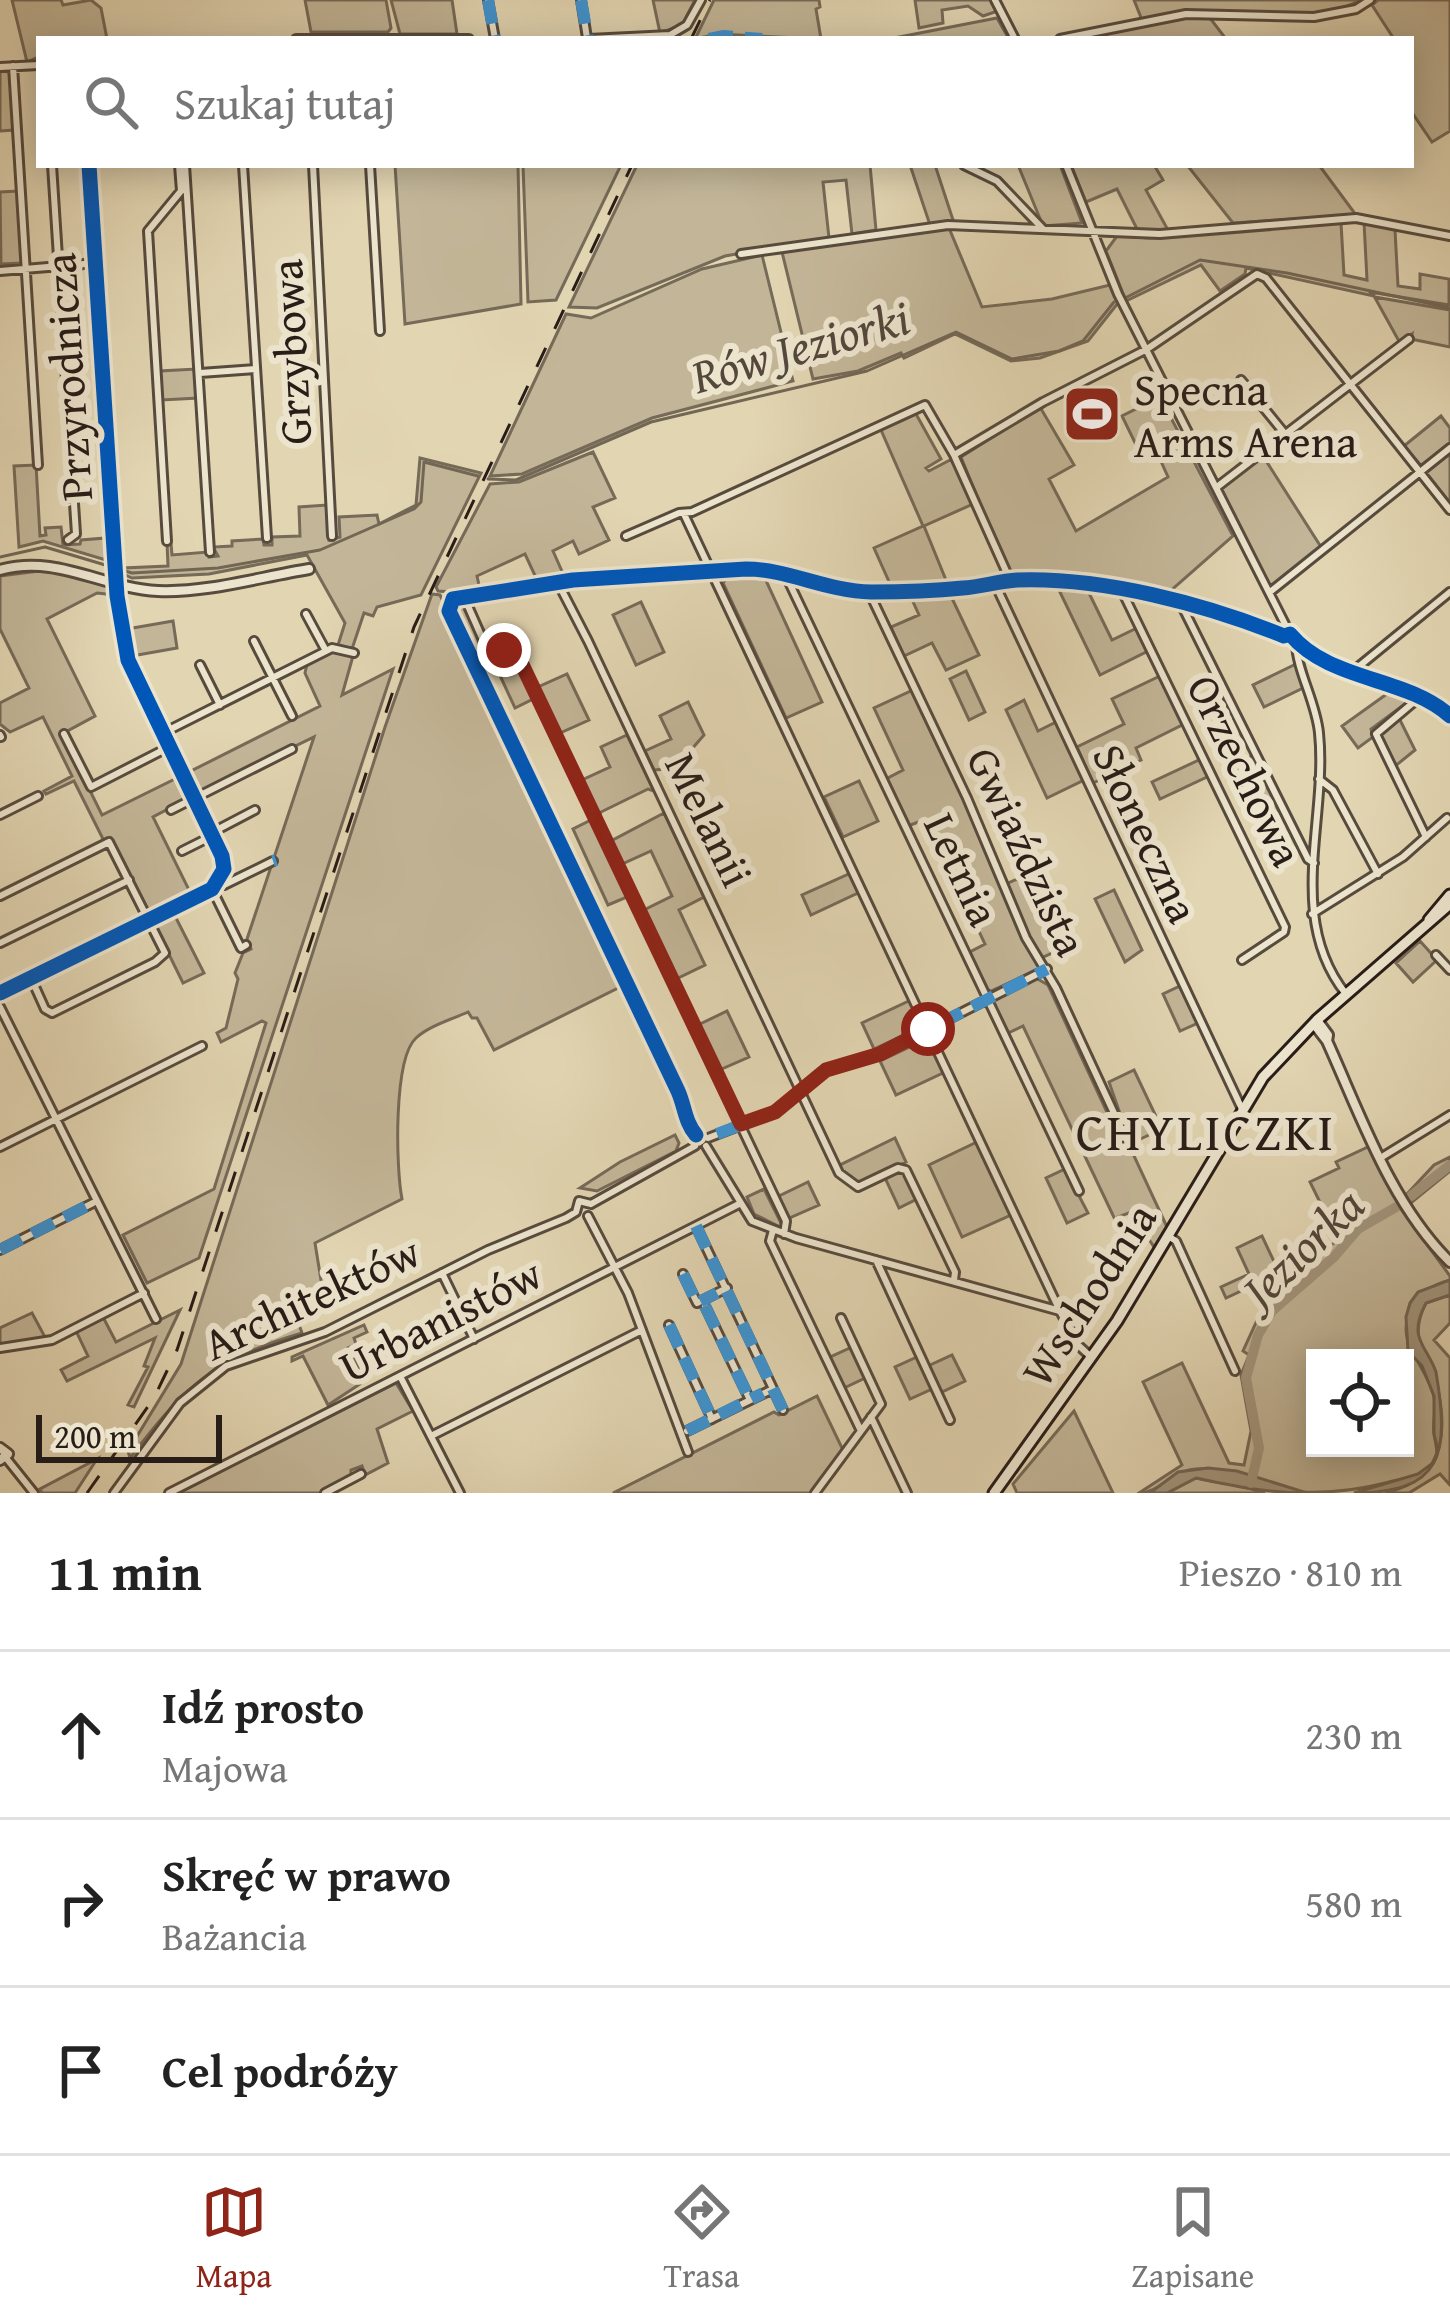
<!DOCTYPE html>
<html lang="pl">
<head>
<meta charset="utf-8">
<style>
	body { margin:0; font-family:"Gentium Book Plus",serif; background:#f2f2f2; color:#222 }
	.controls { position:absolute; right:36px; bottom:36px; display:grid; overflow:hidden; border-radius:0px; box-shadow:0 6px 30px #0003 }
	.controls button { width:108px; height:108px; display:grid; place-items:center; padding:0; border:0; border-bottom:3px solid #e0e0e0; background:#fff; color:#222; font:60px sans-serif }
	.scale { position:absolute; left:36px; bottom:30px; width:186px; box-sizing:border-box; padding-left:12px; border:6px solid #291d18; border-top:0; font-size:33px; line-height:42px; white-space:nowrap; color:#291d18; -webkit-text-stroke:9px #ece4cd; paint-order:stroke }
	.stop { position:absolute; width:36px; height:36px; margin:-27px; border:9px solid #8f2418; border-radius:50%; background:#fff }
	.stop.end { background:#8f2418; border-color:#fff; box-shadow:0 3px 12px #0008 }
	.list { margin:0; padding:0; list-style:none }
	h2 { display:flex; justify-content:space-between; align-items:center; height:156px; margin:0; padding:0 48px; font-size:51px }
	h2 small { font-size:39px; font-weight:400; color:#767676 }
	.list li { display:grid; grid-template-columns:78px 1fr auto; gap:36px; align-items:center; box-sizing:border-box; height:168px; padding:0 48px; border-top:3px solid #e0e0e0 }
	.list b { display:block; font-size:45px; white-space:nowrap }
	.list p { margin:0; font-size:39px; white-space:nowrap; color:#767676 }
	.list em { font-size:39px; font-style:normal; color:#767676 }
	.icon { flex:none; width:66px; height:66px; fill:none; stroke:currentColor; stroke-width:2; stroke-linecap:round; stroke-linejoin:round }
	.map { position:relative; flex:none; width:1450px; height:1493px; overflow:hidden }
	.search { position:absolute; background:#fff; box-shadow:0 6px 30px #0003; left:36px; right:36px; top:36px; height:132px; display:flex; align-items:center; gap:30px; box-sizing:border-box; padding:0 42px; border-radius:0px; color:#767676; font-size:45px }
	.sheet { height:660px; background:#fff }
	nav { display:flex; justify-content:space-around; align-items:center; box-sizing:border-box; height:168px; border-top:3px solid #e0e0e0; background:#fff; font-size:33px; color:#767676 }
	nav a { display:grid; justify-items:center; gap:6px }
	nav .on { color:#8f2418 }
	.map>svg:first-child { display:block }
	.green { fill:#c3b698; stroke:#766a58; stroke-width:3; fill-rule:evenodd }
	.water { fill:#a3967e; stroke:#726655; stroke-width:3 }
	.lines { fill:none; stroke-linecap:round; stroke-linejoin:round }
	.stream { stroke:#726655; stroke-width:3 }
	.river { stroke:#a3967e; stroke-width:10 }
	.minor-casing { stroke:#574b3e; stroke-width:12 }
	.tertiary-casing { stroke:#574b3e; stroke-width:14 }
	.secondary-casing { stroke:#291d18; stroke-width:15 }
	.minor { stroke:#ece4cd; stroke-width:6 }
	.tertiary { stroke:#ece4cd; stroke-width:8 }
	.secondary { stroke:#ece4cd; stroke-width:9 }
	.rail { stroke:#291d18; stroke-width:3; stroke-dasharray:21 21; stroke-linecap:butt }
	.quiet { stroke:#3c94d4; stroke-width:12; stroke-dasharray:24 12; stroke-linecap:butt }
	.cycleway-casing { stroke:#ece4cd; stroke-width:22 }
	.cycleway { stroke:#0057b8; stroke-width:15 }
	.route { stroke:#8f2418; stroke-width:15 }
	.labels { text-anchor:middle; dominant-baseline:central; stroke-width:12; stroke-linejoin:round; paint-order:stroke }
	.street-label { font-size:45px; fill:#291d18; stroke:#ece4cd }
	.poi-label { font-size:45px; fill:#291d18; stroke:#ece4cd; text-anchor:start }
	.water-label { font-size:48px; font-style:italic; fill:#54473c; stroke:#ece4cd }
	.quarter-label { font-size:51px; letter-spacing:3px; fill:#291d18; stroke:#ece4cd }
</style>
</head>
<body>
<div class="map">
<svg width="1450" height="1493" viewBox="0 0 1450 1493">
	<rect width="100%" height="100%" fill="#e2d5b2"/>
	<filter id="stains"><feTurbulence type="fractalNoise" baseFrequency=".00167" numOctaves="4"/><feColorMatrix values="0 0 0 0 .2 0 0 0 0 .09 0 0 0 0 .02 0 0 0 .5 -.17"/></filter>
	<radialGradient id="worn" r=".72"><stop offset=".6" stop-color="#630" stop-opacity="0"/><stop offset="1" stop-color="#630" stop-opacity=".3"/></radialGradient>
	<path class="green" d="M12,0H61L63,5L91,0L101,8L107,39H39V61L36,58L27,62Z
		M305,0H386L391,28L388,32H311Z
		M391,0H452L457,34H400Z
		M653,0H695L682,25L660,33Z
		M714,0H819L820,7L816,9L821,39L718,34L695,39Z
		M915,0H992L998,11L983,16L968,6L942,10L943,23L919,28Z
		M1134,0H1362C1294,32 1214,0 1142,20Z
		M1378,0H1450V131L1432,142L1411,111V39H1394L1372,5Z
		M997,18L1009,39H889Z
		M1187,18H1210L1226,39H1072Z
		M0,71L10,72L14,130L0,131Z
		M395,165H518L521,304L405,324Z
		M523,165H621L556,300L528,302Z
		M637,165H870L876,230L852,234L846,180L823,182L829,238L725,256L597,308L569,307Z
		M910,165H935L954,223L930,225Z
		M1018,165H1060L1082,223L1043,226Z
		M1071,165H1154L1163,180L1146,190L1168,230L1138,231L1117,189L1086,202Z
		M1187,165H1319L1356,215L1233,223Z
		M18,191L22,263L1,264L0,192Z
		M1364,222L1395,230L1398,286L1420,289V274L1449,279V305L1370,292L1375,297L1450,310V347L1411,339L1412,334L1400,343L1374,296L1246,268L1245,274L1220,291L1201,265L1126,301L1106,251L1117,236L1150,238L1341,223L1344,275L1367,280Z
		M949,228L982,307L1052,299L1110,285L1118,303L1088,341L1040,358L1011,361L955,334L904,358L901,353L858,371L813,379L782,252Z
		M762,255L793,381L652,418L522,474L490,476L566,314L591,318L702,269Z
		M196,369L198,398L162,400L160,371Z
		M1160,397L1233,536L1167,594L1097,584L1093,580L1086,583L1009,575L961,457L1040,407L1074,465L1049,479L1076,531L1168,477L1154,446L1140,453L1122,416Z
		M916,414L941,459L926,468L929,471L952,459L973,504L924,526L948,585L891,586L874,548L923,526L881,430Z
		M1441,416L1450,428V445L1422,467L1404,446Z
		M593,452L615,498L593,507L609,540L579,554L573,541L553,551L565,578L538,582L525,554L477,576L481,594L438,591L436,587L490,484L519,482Z
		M1450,452V504L1425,472Z
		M1263,456L1321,547L1270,588L1221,489Z
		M420,458L481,473L421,595L377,607L373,616L364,613L352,649L338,645L345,623L307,555L209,574L132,578L123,574V568L168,566L167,543H171L172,555L208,552L209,557L218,556L213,547L232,546V541L263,539L264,545H272V537L300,536L299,507L327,505L329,540L340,537L339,517L377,515L379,524L416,505Z
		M36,465L40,536L46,535L45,528L61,527L63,545L80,544L81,540L105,538L107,524L109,561L43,541L19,547L14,466Z
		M47,570L107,586L112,592L113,600L106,594L97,593L47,619L95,716L62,734L102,815L177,778L187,799L153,817L191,894L149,914L111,838L104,841L74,781L46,794L44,791L72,776L43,717L10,732L0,724V703L29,688L0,629V576Z
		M762,572L822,702L786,718L723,583L730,574Z
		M1057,586L1087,589L1112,640L1137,628L1148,651L1100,675Z
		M949,592L979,655L946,670L932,643L904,656L891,627L919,615L909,593Z
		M432,594L440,595L624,985L494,1050L477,1018H472L468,1012C452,1019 429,1026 416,1038C393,1059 396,1169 402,1199L315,1243L321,1280L331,1304L297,1319L302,1333C212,1360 186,1385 130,1458L128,1451L181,1364L385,727Z
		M462,600L490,654L475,661L452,611L454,602Z
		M641,602L664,652L636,665L613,615Z
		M173,621L177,648L132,656L127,629Z
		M334,651L353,656L342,695L393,669L199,1258L147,1283L123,1235L214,1189L266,1023L262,1021L221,1042L217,1033L226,1028L238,979L235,973L243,953L251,949L247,939L314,737L197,794L187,773L320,706L305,673L307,664Z
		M510,652L535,698L515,708L491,656Z
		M1296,664L1305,687L1264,707L1253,685Z
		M966,671L985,712L969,720L950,679Z
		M567,674L589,720L560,733L538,687Z
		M1160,676L1184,724L1136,748L1141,760L1093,783L1077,747L1124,724L1112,699Z
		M913,690L1041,968L991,991L985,989L968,953L985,944L926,819L908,826L886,779L903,770L874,708Z
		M1391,691L1413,698L1371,729L1373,737L1358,748L1342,726Z
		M1024,700L1038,731L1056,722L1084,780L1047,798L1006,710Z
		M688,702L704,735C690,751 677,770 654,770L645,751L671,739L660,716Z
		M1399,718L1415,750L1394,767L1378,733Z
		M627,735L654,791L648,789L601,812L599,817L582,780L610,767L601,747Z
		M1254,755L1281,809L1259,821L1232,766Z
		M1201,759L1209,776L1160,799L1152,782Z
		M859,781L878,821L843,837L824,797Z
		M664,813L704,897L679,910L705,965L674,980L640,912L672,896L651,851L622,864L611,841Z
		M591,820L627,897L608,905L573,829Z
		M1039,869L1074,943L1041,958L1028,938L1006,884Z
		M851,873L860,892L811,915L802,895Z
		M1114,890L1142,950L1125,962L1095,899Z
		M174,914L204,973L183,983L156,928L160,921Z
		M1420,941L1437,960L1413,982L1396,963Z
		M1036,978L1048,985L1123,1147L1129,1145L1167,1227L1154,1247L1131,1212L1118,1217L1122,1226L1120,1230L1023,1026L1006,1034L992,1004L994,998Z
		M1180,986L1198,1023L1180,1031L1163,994Z
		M911,1000L923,1026L874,1049L862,1023Z
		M727,1011L749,1057L717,1071L696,1026Z
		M929,1038L945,1072L896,1095L880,1061Z
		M1134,1070L1162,1129L1136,1141L1124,1125L1109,1082Z
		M675,1135L679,1143L676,1151L597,1191L580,1188L620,1162Z
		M895,1138L906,1162L858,1185L844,1177L838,1166Z
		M977,1142L1011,1215L962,1237L929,1165Z
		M1370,1146L1401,1209L1450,1276V1280C1432,1285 1426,1290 1414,1306C1390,1339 1427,1364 1434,1397C1437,1409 1432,1422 1434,1434C1436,1448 1441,1456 1429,1468C1417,1478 1400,1479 1385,1483C1358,1490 1333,1493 1304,1492C1266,1486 1235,1467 1196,1469C1173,1470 1159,1493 1139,1493L1182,1465L1143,1382L1182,1363L1229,1463L1244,1465L1251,1431L1241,1375L1249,1355L1243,1351L1264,1305L1254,1285L1226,1298L1221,1287L1249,1274L1237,1248L1262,1236L1286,1287L1338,1239L1310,1182L1339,1168L1336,1162ZM1315,1358H1405V1448H1315Z
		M1450,1157V1171L1412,1202L1407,1194L1434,1165Z
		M1065,1169L1088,1213L1067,1223L1046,1178Z
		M899,1171L906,1174L917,1199L899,1208L885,1178Z
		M808,1182L819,1205L787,1219L777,1197Z
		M764,1189L782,1225L780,1227L754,1214L747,1197Z
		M1450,1295V1323L1434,1340L1450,1358V1485L1440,1474L1409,1493H1385C1450,1478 1450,1424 1431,1363C1427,1354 1420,1351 1419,1339C1417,1327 1420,1314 1426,1303Z
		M180,1310L134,1407L128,1405L148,1367L144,1366L155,1338L67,1381L61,1370L88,1356L76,1331L103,1317L116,1342Z
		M32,1313L46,1339L0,1345V1328Z
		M364,1325L367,1332L354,1338L356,1344L348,1348L360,1370L355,1373L360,1384L328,1405L303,1356L292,1361V1357Z
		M852,1347L865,1378L842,1389L828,1358Z
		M952,1355L965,1381L940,1393L928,1366Z
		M917,1357L932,1389L910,1399L895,1367Z
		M396,1383L413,1411L377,1429L388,1463L365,1475L362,1466L351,1470V1478L321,1493H177Z
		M817,1396L843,1450L811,1493H613L774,1412L779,1415Z
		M1074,1411L1113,1493H1017L1013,1484Z
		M97,1459L75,1493H42L40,1489Z
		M1196,1478C1221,1483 1241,1485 1265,1493H1167Z"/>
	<path class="water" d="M1450,1280V1295L1426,1303C1407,1339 1426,1344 1436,1372C1450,1455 1442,1493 1354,1493L1418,1474L1433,1463L1438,1450L1434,1434V1396L1422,1366L1408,1351L1406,1317L1410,1303L1418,1292Z
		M1208,1468L1237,1471L1307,1493C1268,1493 1233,1486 1196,1478L1167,1493H1150L1178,1472Z"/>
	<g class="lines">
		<path class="stream" d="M1127,297L1200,260L1287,273L1450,308
			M488,479L516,480L651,422L867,371L956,332L1012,359L1059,351L1083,341L1114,302
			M0,557L45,547L132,573L218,568L320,550L414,509L421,502L424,462L478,476"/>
		<path class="river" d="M1411,1196L1450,1165
			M1251,1483L1259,1448L1246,1378L1258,1335L1272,1311L1334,1257L1358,1229L1398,1206"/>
		<defs>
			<path id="minor" d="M488,0L495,39
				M581,0L587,38
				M995,0L1015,39
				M296,39H469
				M589,39L670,35L687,25L701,0
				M1060,39L1186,14L1314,17L1356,9L1370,0
				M13,66L38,465
				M0,67L39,65
				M52,165L76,534L68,540
				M185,165L210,552
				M243,165L267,538
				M313,165L332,536
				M370,165L380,331
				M964,165L997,181L1043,229
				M1066,165L1118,294L1290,634
				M741,254L948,225L1160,234L1356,218L1450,236
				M0,271L96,263
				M200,373L256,369
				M1241,380L1285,434
				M954,455L1043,402L1147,349L1257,274L1266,278L1450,510
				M1217,487L1409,339
				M684,514L1060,1311L1078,1345L1090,1356
				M626,536L679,513L692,512L925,405L954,455L1010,580
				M167,541L148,231L181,191L179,165
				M786,576L1079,1191
				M557,581L588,641L839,1173L858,1187L898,1168L906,1170L955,1272L954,1280
				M995,584L1242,1109
				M1122,591L1285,927L1284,932L1242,960
				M869,592L967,798L1026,938L1056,988L1126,1139
				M1270,592L1450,448
				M464,597L487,649L493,653L511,649L517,654L786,1221L784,1234
				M1179,600L1308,859L1314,863
				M306,614L326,651
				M254,641L292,716
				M1296,644C1297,671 1316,702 1319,733C1328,819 1285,918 1346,994
				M200,665L220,705
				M1352,672L1450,592
				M1421,696L1376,734L1426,837
				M163,733L332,648L354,653
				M64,734L91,787L169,747
				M0,735L1,737
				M1319,779L1333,790L1378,874
				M171,810L292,749
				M0,815L38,796
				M211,833L255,810
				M182,851L212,836
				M218,884L224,885L273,861
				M212,889L241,948L246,945
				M0,896L109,842L165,953L155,962L52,1013L45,1009L31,978
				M1312,914L1403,857L1447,818
				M0,943L129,880
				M1436,955L1450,970
				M0,993L212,889L224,869L222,856L128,660L117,596L89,165
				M0,1007L156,1319
				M696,1135C685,1122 685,1107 678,1091L449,611L453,599L573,580L746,569C788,569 826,591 871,592C901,592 933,591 963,588C981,587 999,581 1017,580C1103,577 1205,604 1284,636L1290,634C1330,682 1405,676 1450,716
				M708,1138L775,1112L826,1070L880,1054L1047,969
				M706,1146L752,1221L796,1238L1060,1311
				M0,1147L202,1046
				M1382,1157L1450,1115
				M591,1204L695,1146
				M588,1216L628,1293L688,1452
				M696,1226L783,1410
				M773,1230L770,1241L861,1431
				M1168,1236L1176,1241L1235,1371
				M0,1250L93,1203
				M876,1260L950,1420
				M442,1273L474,1339
				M683,1274L697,1303L727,1288
				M705,1306L750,1400
				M669,1325L712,1419
				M0,1348L52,1340L144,1293
				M400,1376L460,1493
				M871,1417L907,1493
				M687,1431L773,1389
				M431,1436L642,1330
				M6,1458L34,1493
				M114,1493L180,1403L226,1366L325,1332L488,1250L566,1218L576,1212L579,1201L591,1204
				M169,1493L739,1204
				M325,1493L361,1474
				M815,1493L881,1404L841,1318"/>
			<path id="tertiary" d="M0,570C57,554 102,588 158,591C207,593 260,577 309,569
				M1317,1020L1328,1035L1327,1041C1361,1116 1391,1204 1450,1262
				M1317,1020V1028L1327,1041
				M0,1448L8,1454L0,1460"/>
			<path id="secondary" d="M1429,920L1450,895
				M994,1493L1117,1321L1263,1077L1317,1020L1450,904"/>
		</defs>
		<use href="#minor" class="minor-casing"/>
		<use href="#tertiary" class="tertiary-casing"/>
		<use href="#secondary" class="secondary-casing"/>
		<use href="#minor" class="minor"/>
		<use href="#tertiary" class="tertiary"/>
		<use href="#secondary" class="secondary"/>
		<path class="rail" d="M691,39L710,0
			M87,1493L154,1398L177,1350L414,627L632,165"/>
		<path class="quiet" d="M488,0L495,39
			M581,0L588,39
			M709,39L724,36L762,39
			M273,861L276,860
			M717,1134L775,1112L826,1070L880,1054L1047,969
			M696,1226L783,1410
			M0,1250L93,1203
			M683,1274L697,1303L717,1293
			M705,1306L750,1400
			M669,1325L712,1419
			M687,1431L763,1393"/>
		<defs>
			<path id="cycleway" d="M0,993L212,889L224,869L222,856L128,660L117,596L89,165
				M696,1135C685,1122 685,1107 678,1091L449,611L453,599L573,580L746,569C788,569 826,591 871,592C901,592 933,591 963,588C981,587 999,581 1017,580C1103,577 1205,604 1284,636L1290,634C1330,682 1405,676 1450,716"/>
		</defs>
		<use href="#cycleway" class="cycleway-casing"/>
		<use href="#cycleway" class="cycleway"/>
	</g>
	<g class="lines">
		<path class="route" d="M504,650L512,649L517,654L741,1124L775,1112L826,1070L880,1054L928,1029"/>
	</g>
	<defs>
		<symbol id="stadium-square" viewBox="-11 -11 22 22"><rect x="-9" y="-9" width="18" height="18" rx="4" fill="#8f2418" stroke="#ece4cd"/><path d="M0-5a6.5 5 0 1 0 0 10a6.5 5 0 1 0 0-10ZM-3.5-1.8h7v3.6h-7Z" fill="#fff"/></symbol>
	</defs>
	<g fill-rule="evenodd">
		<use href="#stadium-square" x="1059" y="381" width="66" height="66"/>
	</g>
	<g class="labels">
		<g class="street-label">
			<text transform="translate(290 352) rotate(-93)">Grzybowa</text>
			<text transform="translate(67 377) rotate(-94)">Przyrodnicza</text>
			<text transform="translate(1246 770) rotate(64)">Orzechowa</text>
			<text transform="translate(710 819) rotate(64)">Melanii</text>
			<text transform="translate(1147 833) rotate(65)">Słoneczna</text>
			<text transform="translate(1028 851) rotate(65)">Gwiaździsta</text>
			<text transform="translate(963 869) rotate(65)">Letnia</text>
			<text transform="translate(1088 1294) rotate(-57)">Wschodnia</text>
			<text transform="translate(311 1297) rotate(-25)">Architektów</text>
			<text transform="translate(440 1319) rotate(-27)">Urbanistów</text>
		</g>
		<g class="poi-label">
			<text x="1134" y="388">Specna<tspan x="1134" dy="52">Arms Arena</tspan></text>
		</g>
		<g class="water-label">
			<text transform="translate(800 346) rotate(-16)">Rów Jeziorki</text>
			<text transform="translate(1302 1247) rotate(-44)">Jeziorka</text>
		</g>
		<g class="quarter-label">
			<text x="1206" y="1131">CHYLICZKI</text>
		</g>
	</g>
	<rect width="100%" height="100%" filter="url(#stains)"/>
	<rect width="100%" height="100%" fill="url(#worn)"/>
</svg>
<div class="controls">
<button><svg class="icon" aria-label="locate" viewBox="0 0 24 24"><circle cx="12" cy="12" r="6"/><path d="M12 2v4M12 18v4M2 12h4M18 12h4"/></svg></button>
</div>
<div class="scale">200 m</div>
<div class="stop" style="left:928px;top:1029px"></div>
<div class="stop end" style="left:504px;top:650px"></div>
<div class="search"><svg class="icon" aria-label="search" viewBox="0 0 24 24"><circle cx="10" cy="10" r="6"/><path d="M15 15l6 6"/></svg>Szukaj tutaj</div>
</div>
<section class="sheet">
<h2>11 min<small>Pieszo · 810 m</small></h2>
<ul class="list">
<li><svg class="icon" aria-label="ahead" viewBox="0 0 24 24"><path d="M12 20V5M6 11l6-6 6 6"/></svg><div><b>Idź prosto</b><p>Majowa</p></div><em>230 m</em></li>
<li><svg class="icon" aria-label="right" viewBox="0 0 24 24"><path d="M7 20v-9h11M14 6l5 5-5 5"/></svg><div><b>Skręć w prawo</b><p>Bażancia</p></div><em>580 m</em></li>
<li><svg class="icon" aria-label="arrive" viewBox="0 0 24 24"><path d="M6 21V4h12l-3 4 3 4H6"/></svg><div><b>Cel podróży</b></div></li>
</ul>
</section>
<nav>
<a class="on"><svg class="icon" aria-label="map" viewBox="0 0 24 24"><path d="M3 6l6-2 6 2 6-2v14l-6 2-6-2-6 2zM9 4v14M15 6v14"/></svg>Mapa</a>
<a><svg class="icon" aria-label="directions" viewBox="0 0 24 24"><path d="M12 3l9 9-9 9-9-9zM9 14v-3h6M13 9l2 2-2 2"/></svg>Trasa</a>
<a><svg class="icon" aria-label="saved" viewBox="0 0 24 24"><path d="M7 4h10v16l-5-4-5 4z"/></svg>Zapisane</a>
</nav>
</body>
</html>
